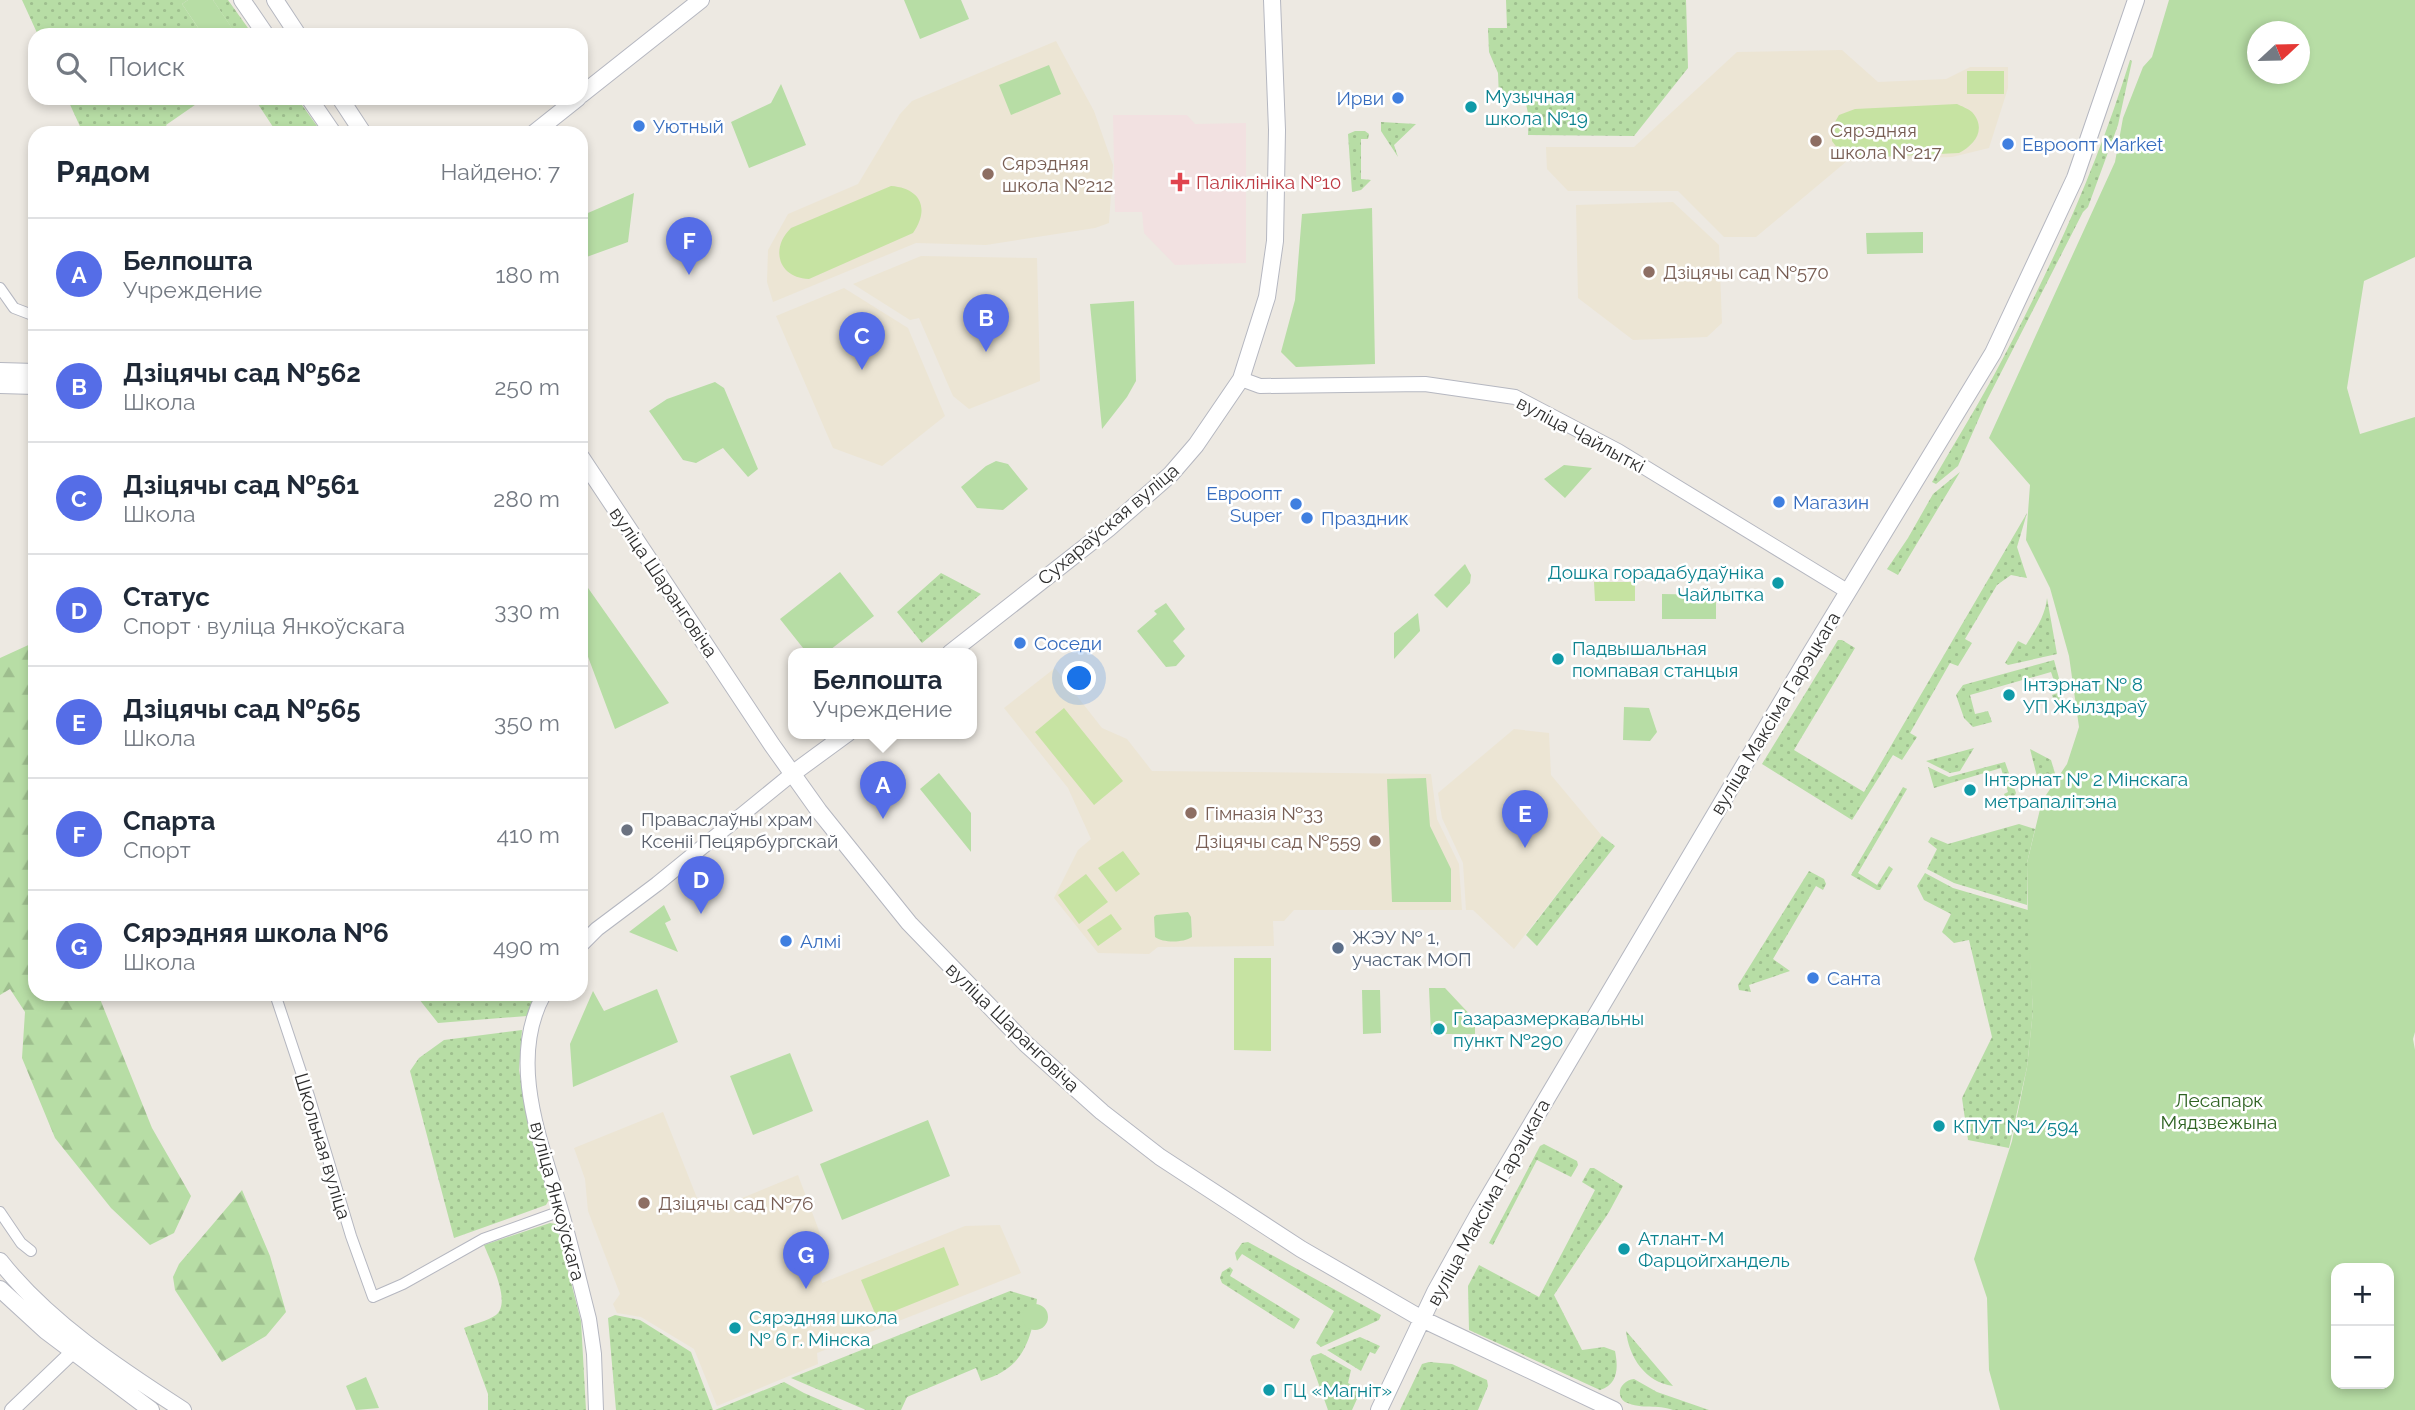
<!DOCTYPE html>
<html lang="ru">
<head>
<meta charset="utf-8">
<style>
	body { margin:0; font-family:Raleway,sans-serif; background:#f2f2f3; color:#1f2937 }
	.controls { position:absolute; right:21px; bottom:21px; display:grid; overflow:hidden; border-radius:14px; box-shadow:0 4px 10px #0003 }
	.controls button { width:63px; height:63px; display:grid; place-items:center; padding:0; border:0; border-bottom:2px solid #e0e1e3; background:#fff; color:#1f2937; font:35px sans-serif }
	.compass { position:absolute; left:2247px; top:21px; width:63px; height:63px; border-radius:50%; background:#fff; box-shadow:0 4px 10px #0003; rotate:68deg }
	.you { position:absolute; left:1080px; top:679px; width:24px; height:24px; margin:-18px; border:5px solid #fff; border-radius:50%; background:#1a73e8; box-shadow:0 0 0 10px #1a73e833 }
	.badge { display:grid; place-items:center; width:46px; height:46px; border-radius:50%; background:#556de7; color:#fff; font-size:23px; font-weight:700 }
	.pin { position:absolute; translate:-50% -58px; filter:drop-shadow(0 2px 4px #0008) }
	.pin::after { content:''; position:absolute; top:37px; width:24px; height:21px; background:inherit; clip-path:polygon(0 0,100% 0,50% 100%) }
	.popup { position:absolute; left:788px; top:648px; width:189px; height:91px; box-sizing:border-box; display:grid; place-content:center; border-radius:14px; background:#fff; filter:drop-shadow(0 2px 5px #0005); font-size:23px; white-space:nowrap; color:#747a83 }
	.popup b { font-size:26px; color:#1f2937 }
	.popup::after { content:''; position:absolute; left:50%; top:100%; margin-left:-14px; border:14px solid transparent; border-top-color:#fff }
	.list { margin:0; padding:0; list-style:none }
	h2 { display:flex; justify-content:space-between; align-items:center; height:91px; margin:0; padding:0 28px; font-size:30px }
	h2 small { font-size:23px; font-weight:400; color:#747a83 }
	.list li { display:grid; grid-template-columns:46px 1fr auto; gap:21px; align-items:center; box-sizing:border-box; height:112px; padding:0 28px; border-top:2px solid #e0e1e3 }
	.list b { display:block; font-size:26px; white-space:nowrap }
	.list p { margin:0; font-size:23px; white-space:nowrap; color:#747a83 }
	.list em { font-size:23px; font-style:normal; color:#747a83 }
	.icon { flex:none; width:38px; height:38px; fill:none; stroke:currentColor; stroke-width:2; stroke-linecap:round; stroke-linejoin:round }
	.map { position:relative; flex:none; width:2415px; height:1410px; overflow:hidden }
	.search { position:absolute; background:#fff; box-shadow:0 4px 10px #0003; left:28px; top:28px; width:560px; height:77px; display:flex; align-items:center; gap:18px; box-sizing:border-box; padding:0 24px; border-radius:21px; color:#747a83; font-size:26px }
	.panel { position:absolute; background:#fff; box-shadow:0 4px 10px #0003; left:28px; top:126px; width:560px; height:875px; border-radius:21px }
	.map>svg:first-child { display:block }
	.education { fill:#ece5d4 }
	.medical { fill:#f2e1e1 }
	.grass { fill:url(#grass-dots) }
	.forest { fill:url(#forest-firs) }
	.park { fill:#b7dda5; fill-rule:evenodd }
	.pitch { fill:#c6e3a2 }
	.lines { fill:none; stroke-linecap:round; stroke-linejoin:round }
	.minor-casing { stroke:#b5b7c0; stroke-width:12 }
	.tertiary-casing { stroke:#b5b7c0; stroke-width:16 }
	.secondary-casing { stroke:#b5b7c0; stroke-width:18 }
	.minor { stroke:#fff; stroke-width:10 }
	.tertiary { stroke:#fff; stroke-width:14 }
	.secondary { stroke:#fff; stroke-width:16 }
	.shop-dot { fill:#3f7fe0; stroke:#fff; stroke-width:2.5 }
	.culture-dot { fill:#0f9aa8; stroke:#fff; stroke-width:2.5 }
	.education-dot { fill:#8d6e63; stroke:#fff; stroke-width:2.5 }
	.health-dot { fill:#e0444e; stroke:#fff; stroke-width:2.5 }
	.worship-dot { fill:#6b7280; stroke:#fff; stroke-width:2.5 }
	.service-dot { fill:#5c6f8a; stroke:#fff; stroke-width:2.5 }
	.labels { text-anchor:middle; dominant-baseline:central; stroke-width:5; stroke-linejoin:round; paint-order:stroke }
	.culture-label { font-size:19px; fill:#0d838f; stroke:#fff; text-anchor:start }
	.shop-label { font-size:19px; fill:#366cbe; stroke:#fff; text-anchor:start }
	.education-label { font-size:19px; fill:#785e54; stroke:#fff; text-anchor:start }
	.health-label { font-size:19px; fill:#be3a42; stroke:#fff; text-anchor:start }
	.street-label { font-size:19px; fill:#2e2e2e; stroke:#fff }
	.worship-label { font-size:19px; fill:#5b616d; stroke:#fff; text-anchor:start }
	.service-label { font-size:19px; fill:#4e5e75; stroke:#fff; text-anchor:start }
	.park-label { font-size:19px; fill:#306424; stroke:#fff }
</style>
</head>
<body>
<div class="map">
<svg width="2415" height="1410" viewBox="0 0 2415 1410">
	<defs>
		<pattern id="grass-dots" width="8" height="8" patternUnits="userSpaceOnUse" patternTransform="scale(1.75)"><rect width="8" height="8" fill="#b7dda5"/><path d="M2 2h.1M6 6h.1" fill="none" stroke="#9ebe8e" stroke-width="1.8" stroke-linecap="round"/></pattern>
		<pattern id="forest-firs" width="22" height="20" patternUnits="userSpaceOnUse" patternTransform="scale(1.75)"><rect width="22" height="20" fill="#b7dda5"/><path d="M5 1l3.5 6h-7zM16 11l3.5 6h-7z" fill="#9ebe8e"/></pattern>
	</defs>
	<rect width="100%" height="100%" fill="#ede9e2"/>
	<path class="education" d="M1056,41L1094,111L1113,165L1109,223L1095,228L986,245L916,243L773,302L767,282L768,250L788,214L858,184L900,114L912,101Z
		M1842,50L1878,82L1946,79L1970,67H2008V88L1989,148L1952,157L1847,161L1756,237H1724L1678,191H1568L1547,169L1546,147H1634L1737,52Z
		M1673,202L1719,245L1722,323L1707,337L1633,340L1578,298L1576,205Z
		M921,256L1037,258L1040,381L969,409L953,396L919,318L910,320L853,284Z
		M844,288L908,328L945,416L882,466L833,448L776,316Z
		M1055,668L1102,728L1127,739L1152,771L1431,774L1437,819L1459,864L1462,910H1294L1284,921H1273L1274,946L1158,947L1149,954L1098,953L1054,898L1078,850L1091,839L1068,788L1004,708Z
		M1514,729L1549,733L1551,775L1602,836L1514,949L1473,910H1466L1463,863L1442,818L1438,793Z
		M663,1112L697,1198L706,1209L718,1208L798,1175L827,1252L820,1274L822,1283L965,1226L1000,1225L1021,1273L817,1353L818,1364L717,1406L694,1349L641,1317L617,1313L613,1304L620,1294L588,1211L585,1179L574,1148Z"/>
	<path class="medical" d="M1113,115H1187L1195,124L1246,123V263L1175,265L1144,233L1142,212H1115Z"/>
	<path class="grass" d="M22,0H188L182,4L203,35H38Z
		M213,0H228L253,35H234L235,33Z
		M1506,0H1686L1688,68L1634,136L1528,135L1529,118L1525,99H1499L1498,73L1489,52L1488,28H1507Z
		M2130,60L2132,61L2118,125L2088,207L2083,212L1987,400L1958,466L1936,484L1932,482C1952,447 1974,412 1993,377C2048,275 2096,170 2130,60Z
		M67,98H205L166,125L171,133H83Z
		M254,98H297L322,133H277Z
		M1381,122L1416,124L1394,145L1398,157L1381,131Z
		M1355,131H1365L1369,134L1368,139H1361V179L1371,180L1361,190L1352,192L1348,134Z
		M1960,472L1898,575L1887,569L1908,538L1933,494Z
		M2027,513L2017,547L2027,578L2011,575L1997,585L1965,639L1972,643L1958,666L1950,663L1910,733L1917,737L1902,760L1893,755L1852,820L1762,764L1838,640H1842L1855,648L1794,750L1864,792Z
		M941,573L981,594L922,643L897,612Z
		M2047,598L2057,654L2008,665L2005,663L2018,641L2026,645C2035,630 2045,617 2047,598Z
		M2054,660L2063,693L2061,701L2055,705L2052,695L2058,693L2051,672L1970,695L1975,714L1988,711L1992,722L1973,727L1964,718L1956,695L1963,685Z
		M1974,748L1960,771L1950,773L1926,761Z
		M2030,749L2051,760L2057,780L2039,784Z
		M2005,762L2016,793L2012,801L2007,802L2004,794L2008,792L2001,768L1934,788L1928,767L1949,777Z
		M1903,787L1907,789L1858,873L1877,885L1889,866L1893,869L1880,890H1877L1851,875Z
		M2019,824L2035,829L2027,863V905L1954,883L1927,869L1937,849L1928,842L1931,837L1948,844Z
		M1602,836L1615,846L1537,946L1526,935Z
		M1809,871L1824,879L1826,884L1823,890L1816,886L1773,959L1790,971L1749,985L1751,992L1739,990L1738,985Z
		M1925,873L1953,888L2028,910L2033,1011L2027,1067L2009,1148L1968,1140L1962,1098L1992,1037L1969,940L1954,943L1942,932L1951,914L1924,900L1917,886Z
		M415,994H537L527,1016L438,1023Z
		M522,1030L519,1070L530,1129L550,1198L546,1205L454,1238L410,1071L419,1058L444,1040Z
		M1544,1144L1577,1161L1578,1165L1571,1177L1537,1160L1493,1245L1489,1243L1540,1146Z
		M1590,1168H1594L1623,1186L1609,1212L1554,1295L1582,1350L1604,1347L1615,1351C1618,1366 1619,1384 1600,1390L1469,1330L1468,1286L1479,1265L1539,1297L1595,1190L1582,1182Z
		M550,1223L556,1224L581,1321L586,1410H488V1394L464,1328C473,1324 488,1321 496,1315C512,1302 490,1261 484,1245Z
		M1248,1242L1381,1315L1379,1320L1321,1347L1316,1343L1334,1311L1242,1254L1237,1261L1235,1253L1242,1243Z
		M1230,1267L1233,1270L1230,1276L1300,1319L1294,1329L1222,1283L1220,1278L1222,1272Z
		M1010,1291L1037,1299C1034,1325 1028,1358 1002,1372C996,1376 988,1378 981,1381L976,1368L907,1397L901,1410H866L791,1378Z
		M615,1315L640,1320L691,1352L713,1410H616L608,1318Z
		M1626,1331L1673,1386C1645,1382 1629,1357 1626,1331Z
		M1360,1337L1380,1346L1375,1354L1370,1352L1361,1371L1327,1350Z
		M1321,1353L1351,1370L1348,1383L1361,1390L1352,1410H1328L1310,1360L1312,1356Z
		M1429,1362L1452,1364L1487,1380L1488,1386L1478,1410H1400L1422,1364Z
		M1634,1379L1657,1392L1709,1410H1673C1657,1404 1643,1410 1625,1402C1614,1394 1622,1380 1634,1379Z
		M784,1382L804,1393L843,1410H715Z"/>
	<path class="forest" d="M35,642V994H98L152,1128L191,1196L174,1233L150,1245L111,1208L55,1138L22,1058L25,1012L10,989L0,995V658Z
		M242,1190L270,1256L286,1312L266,1336L222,1362L175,1290L173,1277L179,1264Z"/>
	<path class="park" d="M188,0H213L236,34L203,35L182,4Z
		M904,0H961L969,19L920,39Z
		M2169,0H2415V257L2364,281L2347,388L2360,434L2415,417V1032L2413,1039L2415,1050V1410H2000L1989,1370L1987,1298L1974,1259L2012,1141L2027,1067L2033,1011L2028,929L2027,863L2042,801L2067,764L2079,727L2069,656L2050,588L2026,540L2030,485L1989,438L2115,162L2123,118L2143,67L2152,57ZM2258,32H2300V74H2258ZM2336,1268H2389V1384H2336Z
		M1049,65L1061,94L1011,115L999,85Z
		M781,84L806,145L749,168L731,122L771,103Z
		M634,193L628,242L581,259V216Z
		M1372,208L1375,364L1296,367L1281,352L1295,300L1302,214Z
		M1923,232V253L1867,254L1866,233Z
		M1134,301L1136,381L1127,397L1102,429L1090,304Z
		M715,382L724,388L758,469L748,477L723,448L696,463L683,460L649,411L667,399Z
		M996,461L1008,464L1028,489L1003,510L977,508L961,487L986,466Z
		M1564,465L1592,468L1565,498L1544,479Z
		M1465,564L1471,575L1470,583L1447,608L1434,595Z
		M840,572L874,616L826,653H807L780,619Z
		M581,578L669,703L615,729L581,638Z
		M1662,594L1716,595V619H1662Z
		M1166,603L1185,629L1173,641L1185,656L1176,666L1166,667L1137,631L1157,614L1154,611Z
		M1418,613L1420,631L1394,659V633Z
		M1624,707L1649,708L1657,732L1650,741L1623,740Z
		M939,773L971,813V852L920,789Z
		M1426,778L1430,826L1451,869V902H1392L1387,779Z
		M664,905L671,920L665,923L678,952L629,932Z
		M1188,912L1191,917L1192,937C1183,943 1163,943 1155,937L1154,917L1156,915Z
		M1429,988H1445L1475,1020V1034H1431Z
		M657,989L678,1042L573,1087L570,1044L593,991L604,1011Z
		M1362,990H1380L1381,1033L1363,1034Z
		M790,1053L813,1111L753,1135L730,1076Z
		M928,1120L950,1176L842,1220L820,1164Z
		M1022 1317a13 13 0 1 1 26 0a13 13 0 1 1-26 0Z
		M366,1377L379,1408L356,1410L346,1386Z"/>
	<path class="pitch" d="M1967,71H2004V94H1967Z
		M1957,104C1961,106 1969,109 1972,112C1987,129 1975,145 1959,153L1859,158L1841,153L1832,141V127L1839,115L1855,109Z
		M891,186C921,188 930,209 913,233L809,279C778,278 770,248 791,228Z
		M1594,582H1635V601H1595Z
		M1064,708L1123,781L1094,805L1035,732Z
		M1123,851L1140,874L1116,892L1098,868Z
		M1086,874L1108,902L1079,924L1058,895Z
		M1111,914L1122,929L1098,946L1087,930Z
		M1234,958H1271V1051L1234,1050Z
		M944,1247L959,1285L877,1318L861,1280Z"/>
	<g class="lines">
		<defs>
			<path id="minor" d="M0,288L14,308L35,316
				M275,994L309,1096L351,1236L373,1297L403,1284L483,1239L561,1211
				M0,1212L21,1243L31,1251"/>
			<path id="tertiary" d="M1241,379L1260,386L1425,384L1515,397L1618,451L1847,591
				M581,945L597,929L657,884L792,774
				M544,994C506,1063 543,1146 562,1214C572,1249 580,1284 589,1319L594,1354L596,1410
				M12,1410L81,1344"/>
			<path id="secondary" d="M242,0L266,35
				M275,0L298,35
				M581,95L701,0
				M309,98L333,133
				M340,98L363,133
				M534,133L578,98
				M0,371L35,372
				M0,385L35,386
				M581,457L772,745L819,811L909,923L1026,1044L1102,1112L1160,1157L1301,1249L1422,1319L1614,1410
				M950,653L1108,529L1171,474L1196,445L1241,379L1267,297L1275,241L1277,130L1272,0
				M792,774L848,733
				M0,1261C48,1322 118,1368 183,1410
				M0,1289L46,1331L151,1410
				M1379,1410L1435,1292L1480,1211L1807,659L1993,353L2075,178L2136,0"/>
		</defs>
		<use href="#minor" class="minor-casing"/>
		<use href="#tertiary" class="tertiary-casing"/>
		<use href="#secondary" class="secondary-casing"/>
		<use href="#minor" class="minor"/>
		<use href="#tertiary" class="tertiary"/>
		<use href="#secondary" class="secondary"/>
	</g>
	<g class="shop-dot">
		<circle cx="1398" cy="98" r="7"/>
		<circle cx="639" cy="126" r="7"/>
		<circle cx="2008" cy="144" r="7"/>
		<circle cx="1779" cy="502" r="7"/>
		<circle cx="1296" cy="504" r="7"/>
		<circle cx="1307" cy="518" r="7"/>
		<circle cx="1020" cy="643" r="7"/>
		<circle cx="786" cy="941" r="7"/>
		<circle cx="1813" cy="978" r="7"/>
	</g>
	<g class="culture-dot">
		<circle cx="1471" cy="107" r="7"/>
		<circle cx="1778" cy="583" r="7"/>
		<circle cx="1558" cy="659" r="7"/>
		<circle cx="2009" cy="695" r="7"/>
		<circle cx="1970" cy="790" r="7"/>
		<circle cx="1439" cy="1029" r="7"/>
		<circle cx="1939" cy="1126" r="7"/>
		<circle cx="1624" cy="1249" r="7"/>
		<circle cx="735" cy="1328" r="7"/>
		<circle cx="1269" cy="1390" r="7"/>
	</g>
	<g class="education-dot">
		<circle cx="1816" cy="141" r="7"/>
		<circle cx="988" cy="174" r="7"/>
		<circle cx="1649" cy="272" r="7"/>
		<circle cx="1191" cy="813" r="7"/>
		<circle cx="1375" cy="841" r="7"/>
		<circle cx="644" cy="1203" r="7"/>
	</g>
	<path class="health-dot" d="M1176.5 171.5h7v7h7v7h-7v7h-7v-7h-7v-7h7z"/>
	<circle class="worship-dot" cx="627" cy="830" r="7"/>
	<circle class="service-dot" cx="1338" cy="948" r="7"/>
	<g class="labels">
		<g class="culture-label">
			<text x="1485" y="96">Музычная<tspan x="1485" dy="22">школа №19</tspan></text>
			<text x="1764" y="572" text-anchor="end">Дошка горадабудаўніка<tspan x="1764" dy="22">Чайлытка</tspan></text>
			<text x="1572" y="648">Падвышальная<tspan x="1572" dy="22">помпавая станцыя</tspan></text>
			<text x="2023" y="684">Інтэрнат № 8<tspan x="2023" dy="22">УП Жылздраў</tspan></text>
			<text x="1984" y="779">Інтэрнат № 2 Мінскага<tspan x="1984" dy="22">метрапалітэна</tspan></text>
			<text x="1453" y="1018">Газаразмеркавальны<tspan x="1453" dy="22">пункт №290</tspan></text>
			<text x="1953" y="1126">КПУТ №1/594</text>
			<text x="1638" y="1238">Атлант-М<tspan x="1638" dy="22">Фарцойгхандель</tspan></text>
			<text x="749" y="1317">Сярэдняя школа<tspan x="749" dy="22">№ 6 г. Мінска</tspan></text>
			<text x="1283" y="1390">ГЦ «Магніт»</text>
		</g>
		<g class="shop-label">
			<text x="1384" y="98" text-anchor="end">Ирви</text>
			<text x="653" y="126">Уютный</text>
			<text x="2022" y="144">Евроопт Market</text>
			<text x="1282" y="493" text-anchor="end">Евроопт<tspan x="1282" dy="22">Super</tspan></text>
			<text x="1793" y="502">Магазин</text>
			<text x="1321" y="518">Праздник</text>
			<text x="1034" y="643">Соседи</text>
			<text x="800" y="941">Алмі</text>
			<text x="1827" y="978">Санта</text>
		</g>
		<g class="education-label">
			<text x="1830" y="130">Сярэдняя<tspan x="1830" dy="22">школа №217</tspan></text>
			<text x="1002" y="163">Сярэдняя<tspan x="1002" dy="22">школа №212</tspan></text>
			<text x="1663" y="272">Дзіцячы сад №570</text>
			<text x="1205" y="813">Гімназія №33</text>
			<text x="1361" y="841" text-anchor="end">Дзіцячы сад №559</text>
			<text x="658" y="1203">Дзіцячы сад №76</text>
		</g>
		<g class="health-label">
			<text x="1196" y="182">Паліклініка №10</text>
		</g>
		<g class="street-label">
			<text transform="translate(1581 434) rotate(28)">вуліца Чайлыткі</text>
			<text transform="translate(1108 524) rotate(-40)">Сухараўская вуліца</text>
			<text transform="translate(664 582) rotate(56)">вуліца Шаранговіча</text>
			<text transform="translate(1775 713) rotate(-59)">вуліца Максіма Гарэцкага</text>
			<text transform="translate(1013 1027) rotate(44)">вуліца Шаранговіча</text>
			<text transform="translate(323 1146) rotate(73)">Школьная вуліца</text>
			<text transform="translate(558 1201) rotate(75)">вуліца Янкоўскага</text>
			<text transform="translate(1488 1202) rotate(-61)">вуліца Максіма Гарэцкага</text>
		</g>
		<g class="worship-label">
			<text x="641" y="819">Праваслаўны храм<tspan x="641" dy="22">Ксеніі Пецярбургскай</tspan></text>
		</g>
		<g class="service-label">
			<text x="1352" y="937">ЖЭУ № 1,<tspan x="1352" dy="22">участак МОП</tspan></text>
		</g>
		<g class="park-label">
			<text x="2219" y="1100">Лесапарк<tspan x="2219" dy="22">Мядзвежына</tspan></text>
		</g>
	</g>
</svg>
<div class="controls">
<button>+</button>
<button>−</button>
</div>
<svg class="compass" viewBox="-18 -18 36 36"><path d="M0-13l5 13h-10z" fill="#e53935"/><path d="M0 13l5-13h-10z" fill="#747a83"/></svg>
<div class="you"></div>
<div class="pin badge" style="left:883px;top:819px">A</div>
<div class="popup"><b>Белпошта</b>Учреждение</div>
<div class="pin badge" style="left:986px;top:352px">B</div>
<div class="pin badge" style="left:862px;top:370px">C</div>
<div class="pin badge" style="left:701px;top:914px">D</div>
<div class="pin badge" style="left:1525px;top:848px">E</div>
<div class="pin badge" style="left:689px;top:275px">F</div>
<div class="pin badge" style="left:806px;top:1289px">G</div>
<div class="search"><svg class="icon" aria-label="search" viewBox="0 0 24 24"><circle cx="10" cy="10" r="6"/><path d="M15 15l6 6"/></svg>Поиск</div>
<section class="panel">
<h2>Рядом<small>Найдено: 7</small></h2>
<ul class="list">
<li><span class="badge">A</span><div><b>Белпошта</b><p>Учреждение</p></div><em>180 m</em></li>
<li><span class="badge">B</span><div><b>Дзіцячы сад №562</b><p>Школа</p></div><em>250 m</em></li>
<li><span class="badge">C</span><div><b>Дзіцячы сад №561</b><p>Школа</p></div><em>280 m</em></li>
<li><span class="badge">D</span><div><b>Статус</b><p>Спорт · вуліца Янкоўскага</p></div><em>330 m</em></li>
<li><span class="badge">E</span><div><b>Дзіцячы сад №565</b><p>Школа</p></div><em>350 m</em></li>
<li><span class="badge">F</span><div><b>Спарта</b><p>Спорт</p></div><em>410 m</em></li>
<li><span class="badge">G</span><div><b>Сярэдняя школа №6</b><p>Школа</p></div><em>490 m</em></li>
</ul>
</section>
</div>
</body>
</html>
